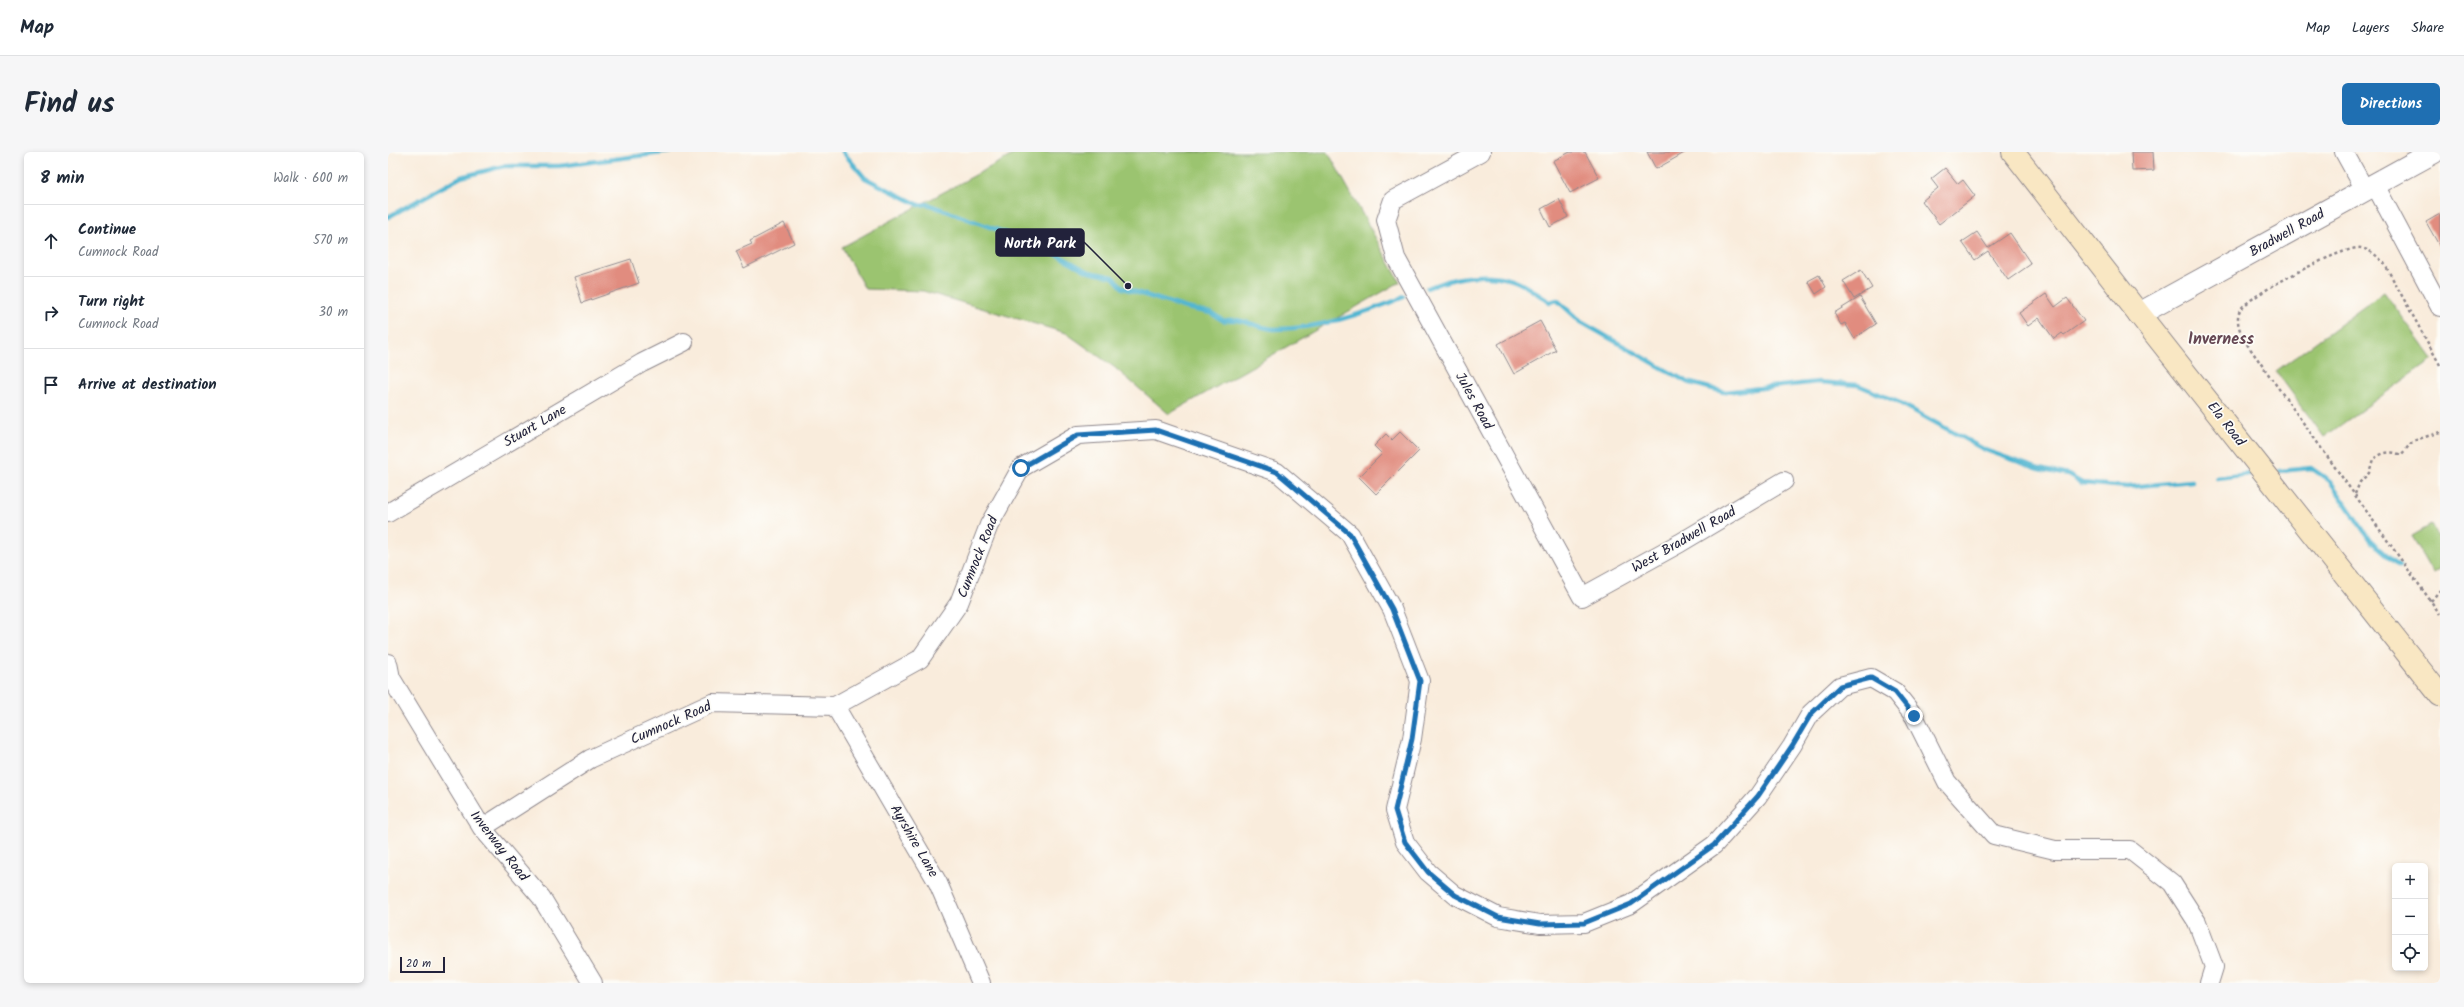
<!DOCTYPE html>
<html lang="en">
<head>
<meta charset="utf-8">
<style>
	body { margin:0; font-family:Kalam,sans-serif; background:#f6f6f7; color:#1f2937 }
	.controls { position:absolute; right:12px; bottom:12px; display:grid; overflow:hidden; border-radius:6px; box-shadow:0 2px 6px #0003 }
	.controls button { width:36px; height:36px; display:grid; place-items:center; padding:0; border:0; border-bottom:1px solid #e0e1e3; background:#fff; color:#1f2937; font:20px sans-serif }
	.scale { position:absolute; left:12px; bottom:10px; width:45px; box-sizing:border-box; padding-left:4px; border:2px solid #22223b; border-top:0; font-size:11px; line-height:14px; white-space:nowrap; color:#22223b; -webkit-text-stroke:3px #fdfcf7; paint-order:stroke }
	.stop { position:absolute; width:12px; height:12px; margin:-9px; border:3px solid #1f6fb2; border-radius:50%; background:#fff }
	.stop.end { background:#1f6fb2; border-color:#fff; box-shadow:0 1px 4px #0008 }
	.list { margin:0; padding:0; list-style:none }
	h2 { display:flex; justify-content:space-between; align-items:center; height:52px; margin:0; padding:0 16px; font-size:17px }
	h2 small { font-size:13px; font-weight:400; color:#747a83 }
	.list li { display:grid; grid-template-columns:26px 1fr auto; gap:12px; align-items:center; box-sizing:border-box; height:72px; padding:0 16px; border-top:1px solid #e0e1e3 }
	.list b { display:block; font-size:15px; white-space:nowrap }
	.list p { margin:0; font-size:13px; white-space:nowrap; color:#747a83 }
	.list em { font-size:13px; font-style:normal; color:#747a83 }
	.icon { flex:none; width:22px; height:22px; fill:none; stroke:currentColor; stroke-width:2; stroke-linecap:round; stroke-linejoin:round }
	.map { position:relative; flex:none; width:2052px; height:831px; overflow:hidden; border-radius:6px }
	header { display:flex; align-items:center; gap:24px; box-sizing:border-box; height:56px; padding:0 20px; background:#fff; border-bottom:1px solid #e0e1e3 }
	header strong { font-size:19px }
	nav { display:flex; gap:22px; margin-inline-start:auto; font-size:14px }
	.intro { display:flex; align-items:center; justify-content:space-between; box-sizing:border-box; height:96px; padding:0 24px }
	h1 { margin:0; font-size:28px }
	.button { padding:10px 18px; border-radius:6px; background:#1f6fb2; color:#fff; font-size:14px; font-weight:700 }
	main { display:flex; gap:24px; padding:0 24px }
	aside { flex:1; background:#fff; border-radius:6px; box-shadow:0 2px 6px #0003 }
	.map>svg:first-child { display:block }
	.green { fill:#9bc470; stroke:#5e7356 }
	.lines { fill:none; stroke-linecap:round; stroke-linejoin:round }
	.stream { stroke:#52b6d1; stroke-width:4.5 }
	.building { fill:#e18c7f }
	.minor-casing { stroke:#8e878c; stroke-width:20 }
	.tertiary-casing { stroke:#8e878c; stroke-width:24 }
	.secondary-casing { stroke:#8e878c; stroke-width:24 }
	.path { stroke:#8e878c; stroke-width:2.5; stroke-dasharray:3 3; stroke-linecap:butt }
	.minor { stroke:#fff; stroke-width:18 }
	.tertiary { stroke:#fff; stroke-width:22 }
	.secondary { stroke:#f9e7c3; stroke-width:22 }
	.route { stroke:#1f6fb2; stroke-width:5 }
	.labels { text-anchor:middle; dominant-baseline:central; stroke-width:3.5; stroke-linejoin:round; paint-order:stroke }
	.street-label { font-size:14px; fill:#22223b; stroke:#fdfcf7 }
	.quarter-label { font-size:16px; font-weight:bold; fill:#654753; stroke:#fdfcf7 }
	.leader { fill:none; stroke:#22223b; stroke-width:1.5 }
	.callout-dot { fill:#22223b; stroke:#fdfcf7; stroke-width:1.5 }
	.callout { fill:#22223b; stroke:#22223b; stroke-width:1.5 }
	.callout-label { font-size:15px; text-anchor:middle; font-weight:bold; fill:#fff }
</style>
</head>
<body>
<header>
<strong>Map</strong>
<nav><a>Map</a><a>Layers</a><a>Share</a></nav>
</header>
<div class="intro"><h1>Find us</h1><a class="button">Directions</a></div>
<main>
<aside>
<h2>8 min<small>Walk · 600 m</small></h2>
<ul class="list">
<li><svg class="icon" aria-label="ahead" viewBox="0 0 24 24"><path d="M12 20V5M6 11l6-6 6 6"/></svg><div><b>Continue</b><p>Cumnock Road</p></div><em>570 m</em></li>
<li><svg class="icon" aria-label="right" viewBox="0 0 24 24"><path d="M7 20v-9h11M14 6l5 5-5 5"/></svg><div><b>Turn right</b><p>Cumnock Road</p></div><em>30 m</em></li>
<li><svg class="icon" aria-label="arrive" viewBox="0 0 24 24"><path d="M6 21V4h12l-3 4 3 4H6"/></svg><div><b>Arrive at destination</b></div></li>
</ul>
</aside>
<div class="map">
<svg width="2052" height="831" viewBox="0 0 2052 831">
	<rect width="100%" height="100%" fill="#fdfcf7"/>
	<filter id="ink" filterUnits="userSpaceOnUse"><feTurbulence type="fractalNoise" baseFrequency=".025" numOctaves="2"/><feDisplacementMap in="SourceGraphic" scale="8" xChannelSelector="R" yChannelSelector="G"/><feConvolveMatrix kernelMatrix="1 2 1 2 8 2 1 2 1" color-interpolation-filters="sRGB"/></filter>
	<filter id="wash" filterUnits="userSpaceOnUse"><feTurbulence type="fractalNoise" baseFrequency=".012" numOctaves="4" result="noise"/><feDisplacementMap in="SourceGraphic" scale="16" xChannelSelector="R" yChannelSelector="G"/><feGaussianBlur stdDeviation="0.9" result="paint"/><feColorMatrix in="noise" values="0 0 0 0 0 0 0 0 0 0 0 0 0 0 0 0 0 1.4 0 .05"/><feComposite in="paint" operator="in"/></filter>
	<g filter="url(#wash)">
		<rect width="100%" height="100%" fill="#f9ecdc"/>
		<path class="green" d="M630,0H940L1012,130L781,262L726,215L678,181L535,139L477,137L454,95Z
			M1996,140L2045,207L1936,285L1888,219Z
			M2043,373L2052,389V418L2046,422L2024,384Z"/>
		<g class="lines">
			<path class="stream" d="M455,0L477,26L531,53L539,52L651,93L701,120L725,125L735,136L798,156L823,161L836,169C853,164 870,177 887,177C931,177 975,162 1016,145
				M0,65L73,25L116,14H171L282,0
				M1039,136C1064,126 1094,120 1121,127C1135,130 1150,143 1162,150L1169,148L1193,170L1299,230L1336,240L1430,230L1470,233L1510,250L1597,298L1651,317L1680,323L1694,331L1740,335L1804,329
				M1892,319L1923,316L1942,329L1982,388L2011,414
				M1829,326L1861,322"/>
		</g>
		<g id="blocks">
			<path class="building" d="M1182,0H1197L1211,26L1182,41L1165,9Z
				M1259,0H1298L1268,17Z
				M1743,0H1765L1766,18L1744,19Z
				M1557,16L1570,32L1575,28L1587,44L1551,72L1534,49L1550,36L1543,27Z
				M1171,47L1180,65L1162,75L1153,57Z
				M2052,62V95L2038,70Z
				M396,71L406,91L356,116L348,99L364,92L362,89Z
				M1589,80L1600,96L1622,81L1643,112L1620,128L1600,99L1587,108L1574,90Z
				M243,107L251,131L194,151L186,125Z
				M1473,118L1484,136L1466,147L1455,129Z
				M1431,123L1438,135L1428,142L1420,129Z
				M1658,142L1667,155L1679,146L1696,169L1676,183L1674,181L1666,187L1651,166L1640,174L1631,161Z
				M1472,145L1488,172L1466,186L1457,171L1453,173L1446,161Z
				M1152,169L1168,198L1126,222L1110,192Z
				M1012,280L1031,299L988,342L971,325L994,302L986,294L998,282L1004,288Z"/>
		</g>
	</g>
	<g filter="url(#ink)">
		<use href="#blocks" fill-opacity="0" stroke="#8e878c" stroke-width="1"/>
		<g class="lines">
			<defs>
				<path id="minor" d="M1093,0L1005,48L998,68L1008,106L1194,445L1292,391L1396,329
					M1956,0L1977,38
					M1987,33L2052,155
					M0,361L254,211L296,190
					M0,511L3,526L94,676L153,745L205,831
					M447,554L550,731L593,831
					M94,676L202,607L324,551L447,554L532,507L571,451L601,373L633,316L690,283L768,278L889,320L962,382L1004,457L1032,529L1024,587L1007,658L1017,690L1040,720L1067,743L1110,765L1152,772L1196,771L1243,752L1326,693L1370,644L1404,594L1423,561L1452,534L1483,526L1507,540L1526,564L1559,630L1606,683L1667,698H1742L1784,731L1809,770L1826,815L1821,831"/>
				<path id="tertiary" d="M1751,162L2046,0"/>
				<path id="secondary" d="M1625,0L1751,162L2052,543"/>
			</defs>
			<use href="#minor" class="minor-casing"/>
			<use href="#tertiary" class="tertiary-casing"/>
			<use href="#secondary" class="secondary-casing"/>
			<path class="path" d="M2052,213L1996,111C1989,104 1983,98 1973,96C1956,93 1861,143 1852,158C1847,168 1852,179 1856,188L2052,462
				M1967,342L1972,330L1981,321L1985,307C1994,301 2002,298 2013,303L2025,289L2052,280
				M2043,449L2052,438"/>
			<use href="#minor" class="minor"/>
			<use href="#tertiary" class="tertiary"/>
			<use href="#secondary" class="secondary"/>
		</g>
	</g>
	<g class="lines" filter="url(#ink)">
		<path class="route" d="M633,316L690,283L768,278L889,320L962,382L1004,457L1032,529L1024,587L1007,658L1017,690L1040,720L1067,743L1110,765L1152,772L1196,771L1243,752L1326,693L1370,644L1404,594L1423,562L1452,534L1483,526L1507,540L1526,564"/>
	</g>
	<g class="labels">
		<g class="street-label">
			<text transform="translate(1899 81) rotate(-29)">Bradwell Road</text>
			<text transform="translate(1086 249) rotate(61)">Jules Road</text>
			<text transform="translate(1838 272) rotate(52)">Ela Road</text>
			<text transform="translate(147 274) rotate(-30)">Stuart Lane</text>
			<text transform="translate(1296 388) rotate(-30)">West Bradwell Road</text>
			<text transform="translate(590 405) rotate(-68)">Cumnock Road</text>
			<text transform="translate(283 571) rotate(-24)">Cumnock Road</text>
			<text transform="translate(526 689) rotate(60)">Ayrshire Lane</text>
			<text transform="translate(111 694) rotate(52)">Inverway Road</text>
		</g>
		<g class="quarter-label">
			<text x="1833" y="187">Inverness</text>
		</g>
	</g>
	<path class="leader" d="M740 134L696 90"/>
	<circle class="callout-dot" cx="740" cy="134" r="4"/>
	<rect class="callout" x="608" y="77" width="88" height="27" rx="4"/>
	<g class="callout-label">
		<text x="652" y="96">North Park</text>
	</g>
</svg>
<div class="controls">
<button>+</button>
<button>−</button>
<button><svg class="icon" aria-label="locate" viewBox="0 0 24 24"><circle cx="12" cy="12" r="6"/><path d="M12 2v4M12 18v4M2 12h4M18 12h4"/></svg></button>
</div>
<div class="scale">20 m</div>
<div class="stop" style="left:633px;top:316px"></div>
<div class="stop end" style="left:1526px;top:564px"></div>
</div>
</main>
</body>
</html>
